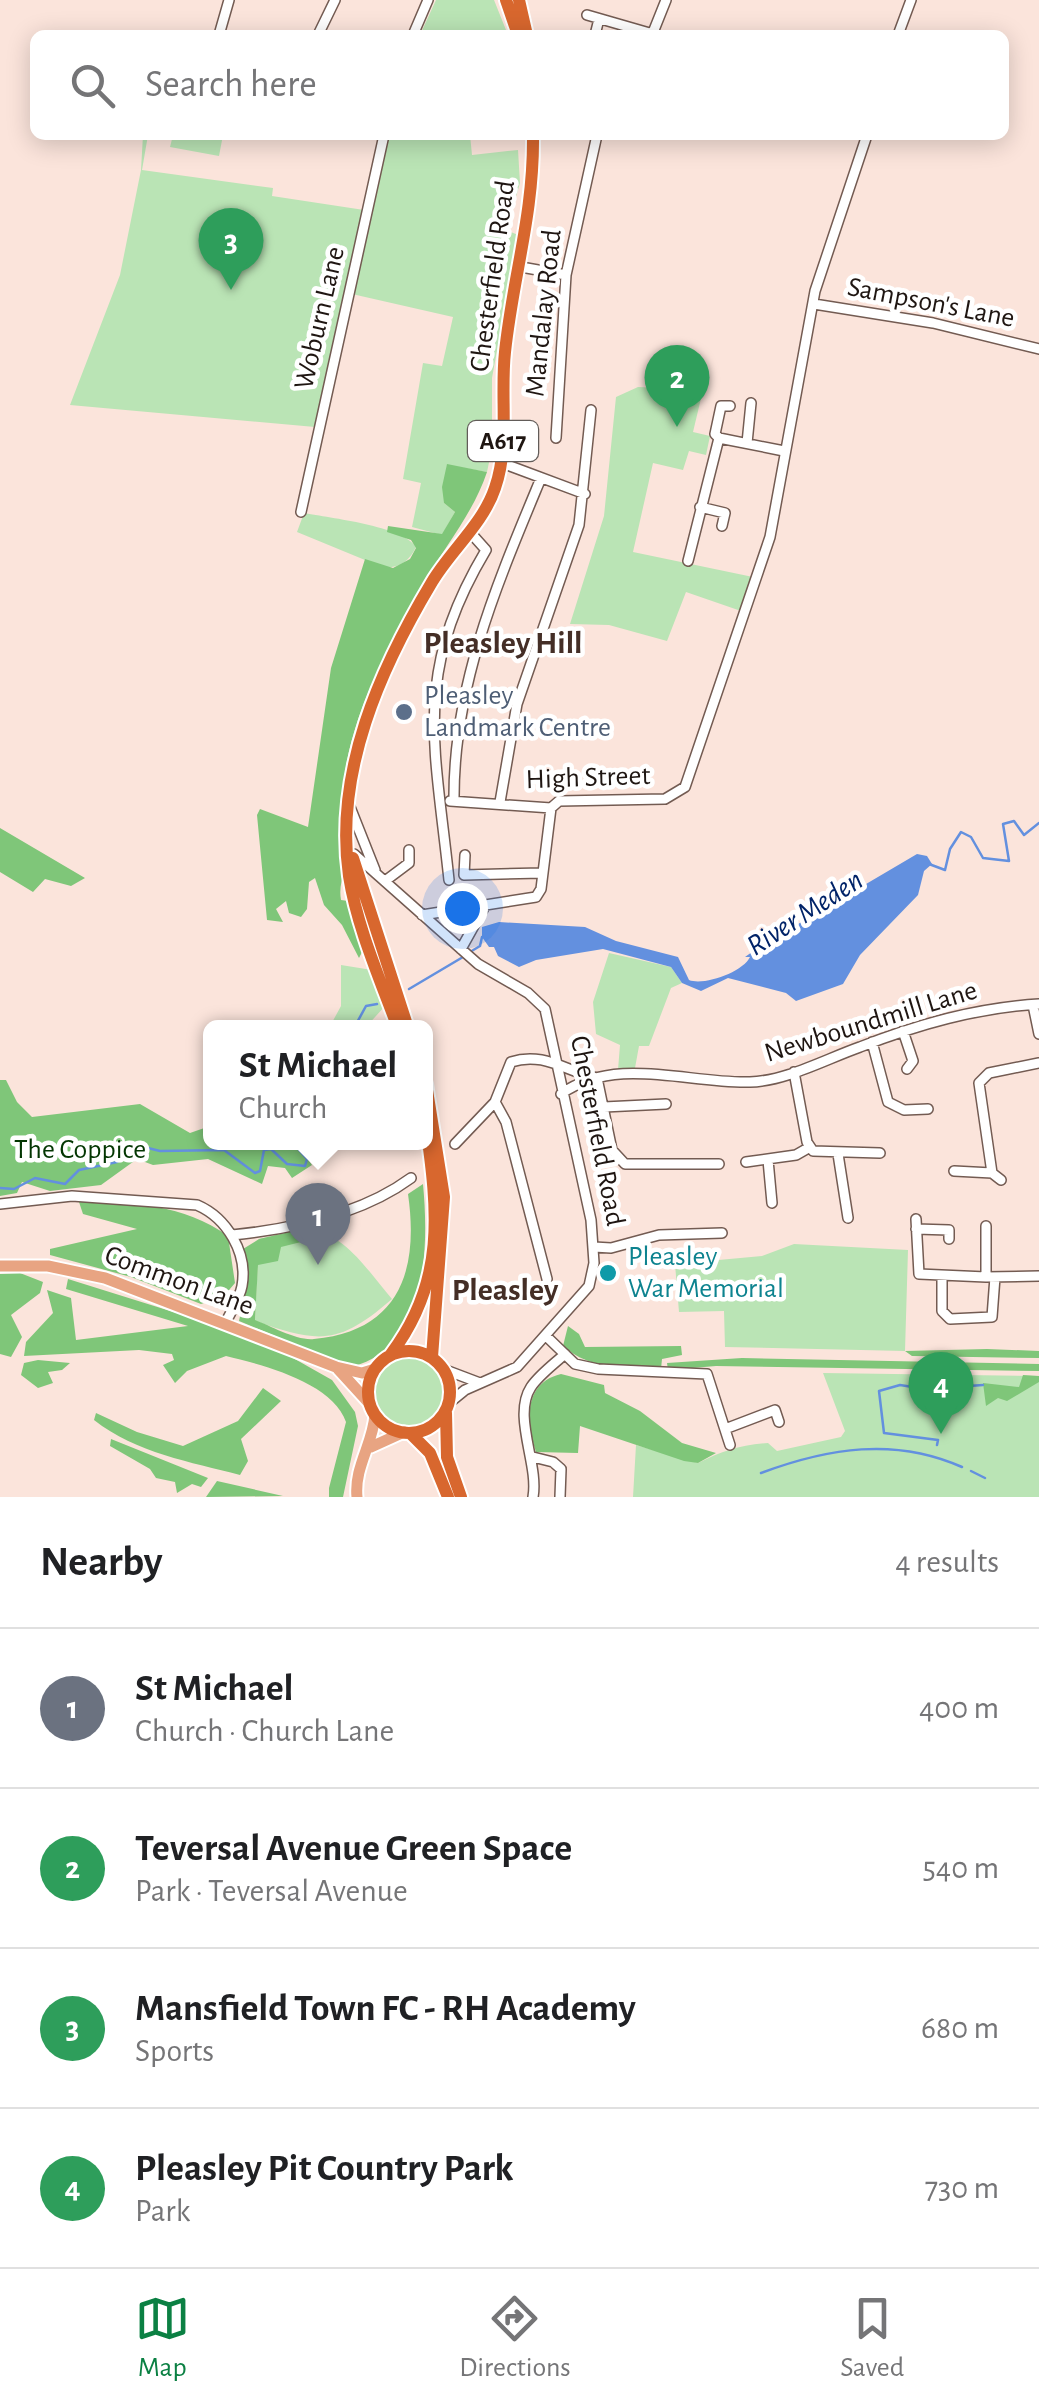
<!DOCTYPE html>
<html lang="en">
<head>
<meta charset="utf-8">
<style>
	body { margin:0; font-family:"Alegreya Sans",sans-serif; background:#f6f6f6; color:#202124 }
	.you { position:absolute; left:462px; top:908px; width:35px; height:35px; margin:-25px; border:8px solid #fff; border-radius:50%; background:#1a73e8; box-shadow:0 0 0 15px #1a73e833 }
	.badge { display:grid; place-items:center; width:65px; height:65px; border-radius:50%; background:#0b8043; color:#fff; font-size:32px; font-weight:700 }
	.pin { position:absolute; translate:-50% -82px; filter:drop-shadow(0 2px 5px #0008) }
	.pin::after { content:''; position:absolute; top:52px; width:35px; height:30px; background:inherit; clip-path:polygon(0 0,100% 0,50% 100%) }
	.popup { position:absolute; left:203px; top:1020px; width:230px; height:130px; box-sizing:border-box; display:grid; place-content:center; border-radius:15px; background:#fff; filter:drop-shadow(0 2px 8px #0005); font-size:32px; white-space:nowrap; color:#757577 }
	.popup b { font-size:38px; color:#202124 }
	.popup::after { content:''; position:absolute; left:50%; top:100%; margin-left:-20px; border:20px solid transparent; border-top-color:#fff }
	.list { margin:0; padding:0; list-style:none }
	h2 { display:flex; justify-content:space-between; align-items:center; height:130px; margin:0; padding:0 40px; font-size:42px }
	h2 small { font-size:32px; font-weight:400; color:#757577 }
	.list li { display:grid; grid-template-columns:65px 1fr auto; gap:30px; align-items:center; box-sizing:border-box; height:160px; padding:0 40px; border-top:2px solid #e0e0e0 }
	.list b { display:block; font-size:38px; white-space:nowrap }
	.list p { margin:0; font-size:32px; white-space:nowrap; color:#757577 }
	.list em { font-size:32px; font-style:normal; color:#757577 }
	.icon { flex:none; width:55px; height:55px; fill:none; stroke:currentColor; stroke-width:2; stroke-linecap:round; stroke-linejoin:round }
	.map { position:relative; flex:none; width:1039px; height:1497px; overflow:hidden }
	.search { position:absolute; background:#fff; box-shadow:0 5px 25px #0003; left:30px; right:30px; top:30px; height:110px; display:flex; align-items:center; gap:25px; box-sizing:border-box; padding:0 35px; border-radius:15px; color:#757577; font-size:38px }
	.sheet { height:770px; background:#fff }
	nav { display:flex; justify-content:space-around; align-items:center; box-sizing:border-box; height:140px; border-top:2px solid #e0e0e0; background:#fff; font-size:28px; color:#757577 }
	nav a { display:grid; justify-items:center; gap:5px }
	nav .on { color:#0b8043 }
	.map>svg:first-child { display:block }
	.green { fill:#bae4b5 }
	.forest { fill:#7fc679 }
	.water { fill:#6390df }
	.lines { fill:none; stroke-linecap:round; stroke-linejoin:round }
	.stream { stroke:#6390df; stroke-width:2.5 }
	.minor-casing { stroke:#735b52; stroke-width:12 }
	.major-casing { stroke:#fff; stroke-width:15 }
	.highway-casing { stroke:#fff; stroke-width:16 }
	.minor { stroke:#fff; stroke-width:9 }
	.major { stroke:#e8a482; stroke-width:11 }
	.highway { stroke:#d8672e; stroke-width:12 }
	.service-dot { fill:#5c6f8a; stroke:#fff; stroke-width:4 }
	.culture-dot { fill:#0f9aa8; stroke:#fff; stroke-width:4 }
	.labels { text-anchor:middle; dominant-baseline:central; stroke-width:9; stroke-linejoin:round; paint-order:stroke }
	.shield { fill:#fff; stroke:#625c59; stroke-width:2.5 }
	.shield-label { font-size:25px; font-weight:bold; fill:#1f1612 }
	.street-label { font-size:28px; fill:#1f1612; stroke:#fff }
	.service-label { font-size:28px; fill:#4e5e75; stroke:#fff; text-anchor:start }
	.park-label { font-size:28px; fill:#033602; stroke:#fff }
	.culture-label { font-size:28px; fill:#0d838f; stroke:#fff; text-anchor:start }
	.water-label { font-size:30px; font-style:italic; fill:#002368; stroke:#fff }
	.quarter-label { font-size:32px; font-weight:bold; fill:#442e26; stroke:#fff }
</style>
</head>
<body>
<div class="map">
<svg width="1039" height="1497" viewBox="0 0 1039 1497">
	<rect width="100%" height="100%" fill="#fbe4db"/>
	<path class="green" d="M436,0H494L508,35H420Z
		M143,135H148L142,170L273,188L272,196L364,210L315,427L70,405L120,275L141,170Z
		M173,135H223L219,156L170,147Z
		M386,135H470L472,155L518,150L520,183L506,230L518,235L492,378V448L487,472L447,465L444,503L455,512L442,535L412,527L421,483L403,479L423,363L442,366L453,317L352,294Z
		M638,387L703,390L693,432L710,436L706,455L689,451L683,470L653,463L633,552L753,577L741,611L686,592L667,641L609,625L570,624L604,516L616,397Z
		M304,513C330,518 403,526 416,547C409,562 398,569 382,567L297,532Z
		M609,953L671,967L682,983L671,988L649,1046H639L635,1068L618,1070L620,1045L596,1034L593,1002Z
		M341,965L372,970L385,1006L366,1027L329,1028L341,1006Z
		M307,1228C347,1235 367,1270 392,1299C338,1346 319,1343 255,1321L259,1239Z
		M794,1244L908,1250L905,1351L725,1347L724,1311L679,1312L675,1264L762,1256Z
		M374 1392a35 35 0 1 1 70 0a35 35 0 1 1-70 0Z
		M823,1373L1039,1376V1497H633L636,1445L698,1463C723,1451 739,1445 768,1443L777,1451L841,1437L845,1431Z"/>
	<path class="forest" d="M447,464L487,472C473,514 445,545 424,584C388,647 350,715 343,788C340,816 346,846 343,872C342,882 339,888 341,900L348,901L362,952L359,958L342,925L324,905L315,878L309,882L307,909L301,917L289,913L286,901L276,909L283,922L267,920L257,815L260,809L308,827L331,668L365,559L393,568L410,559L416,548L411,540L387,532L388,526L442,534L455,512L444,503L442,487Z
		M0,828L85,878L71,886L45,879L33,892L0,872Z
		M0,1080H6L17,1102L32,1117L140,1104L190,1133L210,1126V1142L297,1143L312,1165L292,1178L285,1168L268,1166L262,1184L208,1159L153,1165L137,1159L101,1185L50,1191L22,1182L17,1193L0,1196Z
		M423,1184C429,1247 428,1350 350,1367L239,1321L247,1283L243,1249L259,1239L307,1228L305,1241L281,1247L278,1261L258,1265L255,1320C271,1326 297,1341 314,1339C400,1331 419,1270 408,1194Z
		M79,1202C134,1202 183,1204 228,1236L235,1283L224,1296L201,1304L131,1277L50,1255V1249L137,1229L83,1214Z
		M20,1273L43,1282L40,1293L11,1315L22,1337L11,1357L0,1354V1274Z
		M68,1279L199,1320L286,1354L332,1380L355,1412L358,1426L343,1497H329V1488L346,1422C333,1383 264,1365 226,1356L187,1371L175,1383L163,1365L174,1360L172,1354L139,1350L24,1356L26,1342L53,1313L47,1290L71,1298L76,1340L188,1326L66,1289Z
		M568,1326L579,1334L585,1347L681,1346L682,1355L662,1359L661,1369C626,1367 591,1371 563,1346Z
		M987,1349L1039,1351V1358L912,1356L905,1351Z
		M742,1358L1039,1364V1371L716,1366L668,1370L667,1363Z
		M38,1360L70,1363L62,1370L48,1372L53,1383L38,1388L21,1375L24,1363Z
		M561,1374L604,1385L605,1393L640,1411L682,1443L716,1453L698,1463L684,1461L580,1426L578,1453L536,1452C526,1422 523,1383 561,1374Z
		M1023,1375L1039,1376V1382L1007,1401L998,1398L986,1406L983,1383L1019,1387Z
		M263,1388L281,1401L241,1439L248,1461L240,1475C191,1462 136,1453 94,1420L96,1413L137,1432L183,1446L238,1421Z
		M111,1439L208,1478L201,1487L192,1484L177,1493L175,1482L156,1478L150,1469L110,1446Z
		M217,1481L283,1496L206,1497Z"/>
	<path class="water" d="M917,854L927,856L932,864L924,871L918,895L860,955L843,984L796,1001L786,993L728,978L701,991L682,983L671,967L603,949L536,960L519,967L498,956L494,947H489L482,937V927L499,922L585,927L616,941L678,957L689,980C704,986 743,972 750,957H745L759,947Z"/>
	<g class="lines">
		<path class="stream" d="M929,864L945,870L950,849L961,832L971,837L983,858L1009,861L1003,824L1014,821L1024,835L1039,823
			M470,952L480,946L482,937
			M409,989L463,957
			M354,1028L366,1006L377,1004
			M0,1188L14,1189L35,1178L65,1184L79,1170L117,1162L132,1144L160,1151L224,1150L255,1173L260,1171L264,1150L271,1149L287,1164L305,1166L307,1159L292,1142
			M937,1445L938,1440L884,1433L879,1391L900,1385L925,1389L983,1385
			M971,1471L985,1478
			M761,1473C828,1448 895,1437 962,1467"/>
		<defs>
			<path id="minor" d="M587,15L653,34
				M219,35L229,0
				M318,35L335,0
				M413,35L428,0
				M595,35L599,19
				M652,35L666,0
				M898,35L911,0
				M521,267L566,275
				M814,304L933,323L1039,349
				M556,438L566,275L597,135
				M719,438L784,451
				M747,443L751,403
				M502,463L585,494
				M700,507L725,513L722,526
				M301,512L384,135
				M688,561L719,438L715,434L721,406H730
				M450,801L551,808
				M454,801C453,685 497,584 541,478
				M500,802L517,704L579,525L591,410
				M350,807L375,870
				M551,808L559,801L665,799L685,787L770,537L815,291L867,135
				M354,854L478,964L528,993L545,1009L591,1220L594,1263L589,1286L517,1367L465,1390L449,1403
				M465,855L464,875L542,873
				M449,880C435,745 412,674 486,550L469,531
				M385,881L409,863V850
				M422,915L536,897L541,889L551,808
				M461,949L485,906
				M1033,1005L1039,1034
				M903,1031L913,1061L907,1069
				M872,1042L888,1102L904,1110L928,1109
				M794,1072L807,1142L813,1151L880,1153
				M561,1094C617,1055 688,1084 750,1082C786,1081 826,1059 860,1047C919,1024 976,1008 1039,1004
				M495,1102L506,1122L547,1279
				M604,1107L666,1104
				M455,1144L495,1102L511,1062C544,1051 567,1072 597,1078L612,1150L625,1164H719
				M838,1154L848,1218
				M768,1160L772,1203
				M746,1162L796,1155L810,1147
				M954,1171L992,1173L1001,1180
				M992,1173L979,1083L989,1073L1039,1063
				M0,1204L72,1196L197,1205C227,1218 248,1253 242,1286C240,1298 230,1313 225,1324
				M916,1219L919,1274L986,1277
				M986,1226V1277L1039,1276
				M916,1229L949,1230V1239
				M232,1235C292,1229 362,1214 411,1178
				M594,1247L611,1248L659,1235L722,1233
				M942,1276V1311L950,1319L992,1317L995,1277
				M546,1336L575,1364L598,1369L707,1374L730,1445
				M443,1369L480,1383
				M725,1429L775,1410L779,1422
				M533,1457L553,1462L561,1469L560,1497
				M533,1497C539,1464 512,1416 531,1387C539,1375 554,1364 565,1354"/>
			<path id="major" d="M0,1266H48L105,1278L336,1367L362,1373L375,1369
				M338,1369L369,1403
				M371,1447L404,1432
				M357,1497C354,1467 373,1444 375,1415"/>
			<path id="highway" d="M506,0L518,35
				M519,0L527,35
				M353,858L408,1028
				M398,1028C380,979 357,927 349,876C334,772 380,669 432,582C451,550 483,524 495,488C510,445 500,397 505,352C513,276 534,214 533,135
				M426,1084L444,1197L432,1357
				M368 1392a41 41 0 1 1 82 0a41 41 0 1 1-82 0Z
				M391,1354C446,1281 438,1212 426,1126
				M446,1413L447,1457L461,1497
				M410,1433L430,1453L448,1497"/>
		</defs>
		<use href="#minor" class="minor-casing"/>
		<use href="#major" class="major-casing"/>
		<use href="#highway" class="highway-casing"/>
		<use href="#minor" class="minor"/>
		<use href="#major" class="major"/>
		<use href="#highway" class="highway"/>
	</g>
	<circle class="service-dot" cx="404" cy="712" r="10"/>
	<circle class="culture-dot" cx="608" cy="1273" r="10"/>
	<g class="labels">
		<rect class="shield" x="468" y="421" width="70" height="40" rx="8"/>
		<g class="shield-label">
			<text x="503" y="441">A617</text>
		</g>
		<g class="street-label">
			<text transform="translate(493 276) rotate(-82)">Chesterfield Road</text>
			<text transform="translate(931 303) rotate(11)">Sampson's Lane</text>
			<text transform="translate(544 313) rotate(-84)">Mandalay Road</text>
			<text transform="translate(320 318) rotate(-77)">Woburn Lane</text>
			<text transform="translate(588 778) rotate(-2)">High Street</text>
			<text transform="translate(871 1022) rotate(-17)">Newboundmill Lane</text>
			<text transform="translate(597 1131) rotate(79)">Chesterfield Road</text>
			<text transform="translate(179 1281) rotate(20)">Common Lane</text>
		</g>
		<g class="service-label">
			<text x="424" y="696">Pleasley<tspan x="424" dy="32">Landmark Centre</tspan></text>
		</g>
		<g class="park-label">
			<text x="80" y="1150">The Coppice</text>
		</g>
		<g class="culture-label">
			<text x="628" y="1257">Pleasley<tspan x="628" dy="32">War Memorial</tspan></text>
		</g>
		<g class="water-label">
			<text transform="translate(805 913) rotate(-33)">River Meden</text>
		</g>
		<g class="quarter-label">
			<text x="503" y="643">Pleasley Hill</text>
			<text x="505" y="1290">Pleasley</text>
		</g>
	</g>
</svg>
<div class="you"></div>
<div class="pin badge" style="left:318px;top:1265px;background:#6b7280">1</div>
<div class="popup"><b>St Michael</b>Church</div>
<div class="pin badge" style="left:677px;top:427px;background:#2e9e5b">2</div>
<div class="pin badge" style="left:231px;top:290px;background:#2e9e5b">3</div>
<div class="pin badge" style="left:941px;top:1434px;background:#2e9e5b">4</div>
<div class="search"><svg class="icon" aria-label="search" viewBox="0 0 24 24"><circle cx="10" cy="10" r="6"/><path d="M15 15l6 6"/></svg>Search here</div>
</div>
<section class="sheet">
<h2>Nearby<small>4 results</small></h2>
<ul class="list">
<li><span class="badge" style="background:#6b7280">1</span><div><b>St Michael</b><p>Church · Church Lane</p></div><em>400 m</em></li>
<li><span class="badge" style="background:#2e9e5b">2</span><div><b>Teversal Avenue Green Space</b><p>Park · Teversal Avenue</p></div><em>540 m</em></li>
<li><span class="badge" style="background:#2e9e5b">3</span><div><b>Mansfield Town FC - RH Academy</b><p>Sports</p></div><em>680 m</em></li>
<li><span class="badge" style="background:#2e9e5b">4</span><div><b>Pleasley Pit Country Park</b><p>Park</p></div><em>730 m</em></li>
</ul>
</section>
<nav>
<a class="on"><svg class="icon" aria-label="map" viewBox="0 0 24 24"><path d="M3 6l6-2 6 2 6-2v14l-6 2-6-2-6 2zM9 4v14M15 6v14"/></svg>Map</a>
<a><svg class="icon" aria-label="directions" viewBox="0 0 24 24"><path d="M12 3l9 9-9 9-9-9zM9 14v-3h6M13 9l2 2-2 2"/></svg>Directions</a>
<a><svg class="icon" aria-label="saved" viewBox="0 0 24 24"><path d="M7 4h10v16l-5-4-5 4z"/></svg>Saved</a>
</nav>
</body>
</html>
